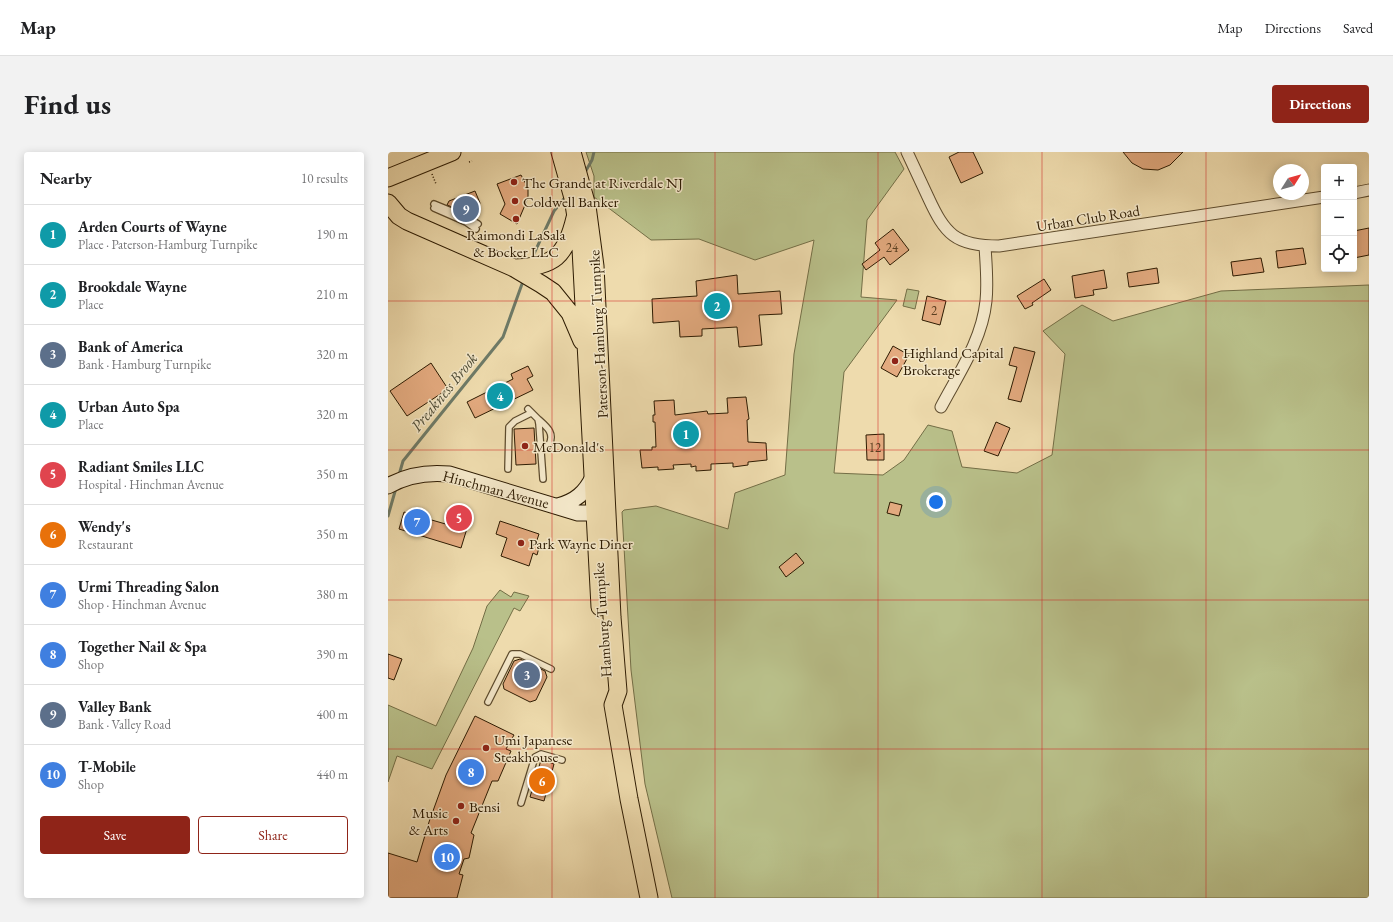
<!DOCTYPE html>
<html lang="en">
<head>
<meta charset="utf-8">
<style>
	body { margin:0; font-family:"EB Garamond",serif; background:#f2f2f2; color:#202124 }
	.controls { position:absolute; right:12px; top:12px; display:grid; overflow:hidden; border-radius:4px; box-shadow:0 2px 10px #0003 }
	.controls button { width:36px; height:36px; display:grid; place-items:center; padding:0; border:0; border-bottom:1px solid #e0e0e0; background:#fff; color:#202124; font:20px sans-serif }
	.compass { position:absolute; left:885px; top:12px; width:36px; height:36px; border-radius:50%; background:#fff; box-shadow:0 2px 10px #0003; rotate:53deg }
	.you { position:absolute; left:548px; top:350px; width:14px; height:14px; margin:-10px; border:3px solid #fff; border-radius:50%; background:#1a73e8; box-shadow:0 0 0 6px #1a73e833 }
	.badge { display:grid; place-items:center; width:26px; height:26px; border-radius:50%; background:#8f2418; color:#fff; font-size:13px; font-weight:700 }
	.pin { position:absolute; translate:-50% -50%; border:2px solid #fff; box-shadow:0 1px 4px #0006 }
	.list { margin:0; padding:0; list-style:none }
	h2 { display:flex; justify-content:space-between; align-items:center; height:52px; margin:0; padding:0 16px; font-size:17px }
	h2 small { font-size:13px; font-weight:400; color:#757577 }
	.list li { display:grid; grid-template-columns:26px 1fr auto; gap:12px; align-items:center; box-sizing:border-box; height:60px; padding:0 16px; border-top:1px solid #e0e0e0 }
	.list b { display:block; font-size:15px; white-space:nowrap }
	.list p { margin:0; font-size:13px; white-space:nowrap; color:#757577 }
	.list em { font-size:13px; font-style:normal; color:#757577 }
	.actions { display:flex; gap:8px; padding:12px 16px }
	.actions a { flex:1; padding:9px 0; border:1px solid #8f2418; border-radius:4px; text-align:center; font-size:14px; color:#8f2418 }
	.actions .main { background:#8f2418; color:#fff }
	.icon { flex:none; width:22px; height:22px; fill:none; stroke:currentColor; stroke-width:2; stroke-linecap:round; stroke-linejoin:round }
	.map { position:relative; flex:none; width:981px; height:746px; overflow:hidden; border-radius:4px }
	header { display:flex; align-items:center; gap:24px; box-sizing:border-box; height:56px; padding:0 20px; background:#fff; border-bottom:1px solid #e0e0e0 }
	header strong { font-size:19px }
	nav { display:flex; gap:22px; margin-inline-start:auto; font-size:14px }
	.intro { display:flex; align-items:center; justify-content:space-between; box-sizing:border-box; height:96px; padding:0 24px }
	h1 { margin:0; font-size:28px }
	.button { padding:10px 18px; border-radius:4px; background:#8f2418; color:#fff; font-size:14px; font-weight:700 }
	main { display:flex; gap:24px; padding:0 24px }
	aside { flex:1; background:#fff; border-radius:4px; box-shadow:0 2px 10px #0003 }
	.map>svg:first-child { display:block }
	.green { fill:#b9c08a; stroke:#736e46 }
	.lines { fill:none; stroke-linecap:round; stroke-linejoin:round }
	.stream { stroke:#6e7b68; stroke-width:3 }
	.building { fill:#e3aa7f; stroke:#2d1b02 }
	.lane-casing { stroke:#5d4b2d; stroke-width:8 }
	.street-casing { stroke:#5d4b2d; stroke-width:13 }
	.secondary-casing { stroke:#2d1b02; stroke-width:17 }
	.primary-casing { stroke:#2d1b02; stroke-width:19 }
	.path { stroke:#2d1b02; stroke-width:1.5; stroke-dasharray:1 2; stroke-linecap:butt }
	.lane { stroke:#f4e8ca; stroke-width:5.5 }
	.street { stroke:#f4e8ca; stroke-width:11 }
	.secondary { stroke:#f4e8ca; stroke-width:15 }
	.primary { stroke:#eedbad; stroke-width:17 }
	.grid { fill:none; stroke:#d62828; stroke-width:1; stroke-opacity:0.55 }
	.poi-dot { fill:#8f2418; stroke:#f4e8ca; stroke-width:1.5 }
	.labels { text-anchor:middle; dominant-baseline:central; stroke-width:3; stroke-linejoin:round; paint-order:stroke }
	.number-label { font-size:13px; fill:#5a3f21 }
	.poi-label { font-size:15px; fill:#2d1b02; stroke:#f4e8ca; text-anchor:start }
	.street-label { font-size:15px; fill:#2d1b02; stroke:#f4e8ca }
	.water-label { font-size:16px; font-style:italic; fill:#4d4b35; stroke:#f4e8ca }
</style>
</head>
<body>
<header>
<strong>Map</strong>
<nav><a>Map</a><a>Directions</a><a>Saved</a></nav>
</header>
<div class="intro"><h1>Find us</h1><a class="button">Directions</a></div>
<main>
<aside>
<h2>Nearby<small>10 results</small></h2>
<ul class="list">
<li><span class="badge" style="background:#0f9aa8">1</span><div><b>Arden Courts of Wayne</b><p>Place · Paterson-Hamburg Turnpike</p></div><em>190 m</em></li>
<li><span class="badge" style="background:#0f9aa8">2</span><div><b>Brookdale Wayne</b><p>Place</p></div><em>210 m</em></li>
<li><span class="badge" style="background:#5c6f8a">3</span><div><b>Bank of America</b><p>Bank · Hamburg Turnpike</p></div><em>320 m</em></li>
<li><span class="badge" style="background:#0f9aa8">4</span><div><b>Urban Auto Spa</b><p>Place</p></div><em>320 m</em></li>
<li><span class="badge" style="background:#e0444e">5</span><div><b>Radiant Smiles LLC</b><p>Hospital · Hinchman Avenue</p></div><em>350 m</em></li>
<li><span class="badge" style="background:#e8710a">6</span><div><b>Wendy's</b><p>Restaurant</p></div><em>350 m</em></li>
<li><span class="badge" style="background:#3f7fe0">7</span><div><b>Urmi Threading Salon</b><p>Shop · Hinchman Avenue</p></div><em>380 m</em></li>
<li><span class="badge" style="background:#3f7fe0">8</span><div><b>Together Nail &amp; Spa</b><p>Shop</p></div><em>390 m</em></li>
<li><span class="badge" style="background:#5c6f8a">9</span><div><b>Valley Bank</b><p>Bank · Valley Road</p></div><em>400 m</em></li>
<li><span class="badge" style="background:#3f7fe0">10</span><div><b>T-Mobile</b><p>Shop</p></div><em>440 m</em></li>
</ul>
<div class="actions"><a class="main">Save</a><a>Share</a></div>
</aside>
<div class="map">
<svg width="981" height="746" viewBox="0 0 981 746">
	<rect width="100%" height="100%" fill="#eedbad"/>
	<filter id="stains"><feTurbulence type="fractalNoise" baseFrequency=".005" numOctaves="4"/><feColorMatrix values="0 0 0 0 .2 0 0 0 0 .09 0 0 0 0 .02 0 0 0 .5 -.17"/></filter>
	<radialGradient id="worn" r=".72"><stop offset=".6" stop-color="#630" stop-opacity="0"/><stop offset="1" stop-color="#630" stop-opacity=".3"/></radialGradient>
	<path class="green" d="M198,0H507L516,17L479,68L473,145L509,148L456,220L446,321L495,323L516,308L540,273L564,279L574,315L629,321L664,303L677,202L655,179L694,153L725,169L833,139L981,133V746H284L257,632L243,518L234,360L236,358L268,354L340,377L347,341L397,323L406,202L426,88L367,108L311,87L263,88L206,45V24Z
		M519,137L531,139L527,157L515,154Z
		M112,438L123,445L126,440L141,444L132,459L126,456L44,617L9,604L0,630V553L48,574L85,496L99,454Z"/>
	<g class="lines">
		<path class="stream" d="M196,22L204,8L206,0
			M143,108L166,59L179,43
			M11,323L15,309L115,185L134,132
			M0,364L8,336"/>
	</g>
	<path class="building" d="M571,0H585L595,21L573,31L561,5Z
		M735,0H795L782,13L770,18L755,17L744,11Z
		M133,23L140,36V46L129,72L112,62L117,52L109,32Z
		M87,39L92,51L86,64L59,53L61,49Z
		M981,76V103L966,106V79Z
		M505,77L521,98L502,113L496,105L478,118L474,112L492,98L487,91Z
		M915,96L918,112L890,116L888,99Z
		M873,106L876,120L845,124L843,110Z
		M769,116L771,131L741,135L739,121Z
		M716,118L719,136L705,138L706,143L687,146L684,124Z
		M349,123L350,142L392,139L394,162L371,163L374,193L351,195L349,175L314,177V184L292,185L291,169L265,171L264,147L309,144L308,129Z
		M656,127L663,138L644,151L645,153L637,157L629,144Z
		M539,144L558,149L552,173L534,168Z
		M505,194L521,203L509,225L493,216Z
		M626,195L647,200L633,250L620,247L629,215L621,213Z
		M43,211L60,237L19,264L2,239Z
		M140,214L145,224L139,227L145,238L87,266L79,250L125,227L123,222Z
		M358,245L361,267L359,268L360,290L378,291L379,308L360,310V313L345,315V311L323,312V318L308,319V314L303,315V312L285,313L286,317L270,318V315L254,316L252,298H264V295H268L267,270H265V263H267L266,249L286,248L287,263L319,259L320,262L340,261L339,246Z
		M608,270L622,276L610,304L596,299Z
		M146,276L148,312L128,313L126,277Z
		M496,282V308H479L478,283Z
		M502,350L514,353L511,364L499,361Z
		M66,354L84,360L73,396L11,377L16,360L61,373Z
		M112,369L151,382L148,391L152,392L149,403L145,401L141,414L113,404L119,386L108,382Z
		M408,401L416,411L398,425L391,415Z
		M0,502L14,507L6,528L0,526Z
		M132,507L157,519L159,525L148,548L142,550L116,537L115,532L126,509Z
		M87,564L126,583L118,597L123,599L110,629H104L83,681L86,683L81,706L76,707L71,722L75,723L69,746H0V701L29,710L41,670L58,623Z
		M153,608L166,612L156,649L142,645Z"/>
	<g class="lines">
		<defs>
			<path id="lane" d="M46,52L80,66L90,72
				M46,56L78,70L88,77
				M140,257L150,267L151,272L155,327
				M150,267C159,275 167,281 161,293L153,300
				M120,317L121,275L127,269L143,261
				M100,550L124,502H132L163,517
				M133,651L147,605L153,602L174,608"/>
			<path id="street" d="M519,0C526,15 533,30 540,45C557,82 567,94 611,94L936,45
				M966,41L981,38
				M553,255C571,221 594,188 598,149C600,131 598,112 597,94"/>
			<path id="secondary" d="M0,334C19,323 40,320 61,322L190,361H207L219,357
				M170,354C188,349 197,341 205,325"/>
			<path id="primary" d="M172,0L185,46L193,97L212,455
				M184,0L199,54L207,114L224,465L230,539L225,553L241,647L261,746
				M0,26L64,0
				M0,51L11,64L19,69L126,116L153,132L165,140L182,161L194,189
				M126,116C166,115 178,104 187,66"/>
		</defs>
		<use href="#lane" class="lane-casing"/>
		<use href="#street" class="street-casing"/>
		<use href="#secondary" class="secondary-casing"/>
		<use href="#primary" class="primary-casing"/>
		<path class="path" d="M81,10L84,9
			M44,22L48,32"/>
		<use href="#lane" class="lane"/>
		<use href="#street" class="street"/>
		<use href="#secondary" class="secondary"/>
		<use href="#primary" class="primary"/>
	</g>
	<path class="grid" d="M164,0V746M327,0V746M490,0V746M654,0V746M818,0V746M0,149H981M0,298H981M0,448H981M0,597H981"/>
	<g class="poi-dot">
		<circle cx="126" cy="30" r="4"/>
		<circle cx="127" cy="49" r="4"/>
		<circle cx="128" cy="67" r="4"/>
		<circle cx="507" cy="209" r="4"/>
		<circle cx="137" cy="294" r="4"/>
		<circle cx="133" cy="391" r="4"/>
		<circle cx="98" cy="596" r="4"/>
		<circle cx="73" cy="654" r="4"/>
		<circle cx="68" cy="669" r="4"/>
	</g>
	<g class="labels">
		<g class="number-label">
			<text x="504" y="95">24</text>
			<text x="546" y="158">2</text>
			<text x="487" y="295">12</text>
		</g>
		<g class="poi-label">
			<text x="134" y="30">The Grande at Riverdale NJ</text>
			<text x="135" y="49">Coldwell Banker</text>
			<text x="128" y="82" text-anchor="middle">Raimondi LaSala<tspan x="128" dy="17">&amp; Bocker LLC</tspan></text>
			<text x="515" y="200">Highland Capital<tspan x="515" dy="17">Brokerage</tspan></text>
			<text x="145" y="294">McDonald's</text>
			<text x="141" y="391">Park Wayne Diner</text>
			<text x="106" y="587">Umi Japanese<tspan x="106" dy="17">Steakhouse</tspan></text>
			<text x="81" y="654">Bensi</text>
			<text x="60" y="660" text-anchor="end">Music<tspan x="60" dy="17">&amp; Arts</tspan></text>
		</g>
		<g class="street-label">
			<text transform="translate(700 66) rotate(-9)">Urban Club Road</text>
			<text transform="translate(210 182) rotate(-93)">Paterson-Hamburg Turnpike</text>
			<text transform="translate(108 337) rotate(15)">Hinchman Avenue</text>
			<text transform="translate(214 468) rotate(-94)">Hamburg Turnpike</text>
		</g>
		<g class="water-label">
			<text transform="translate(56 240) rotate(-51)">Preakness Brook</text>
		</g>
	</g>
	<rect width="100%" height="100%" filter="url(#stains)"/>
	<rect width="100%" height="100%" fill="url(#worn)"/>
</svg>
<div class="controls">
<button>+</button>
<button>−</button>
<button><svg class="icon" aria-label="locate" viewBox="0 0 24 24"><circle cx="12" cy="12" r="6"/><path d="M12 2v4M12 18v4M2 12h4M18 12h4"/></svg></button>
</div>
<svg class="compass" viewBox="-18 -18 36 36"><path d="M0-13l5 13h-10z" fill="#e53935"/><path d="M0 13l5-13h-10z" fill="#757577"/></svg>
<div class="you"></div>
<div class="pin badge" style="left:298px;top:282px;background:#0f9aa8">1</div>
<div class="pin badge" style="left:329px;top:154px;background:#0f9aa8">2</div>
<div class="pin badge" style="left:139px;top:523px;background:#5c6f8a">3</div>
<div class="pin badge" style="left:112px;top:244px;background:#0f9aa8">4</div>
<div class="pin badge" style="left:71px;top:366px;background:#e0444e">5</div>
<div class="pin badge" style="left:154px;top:629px;background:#e8710a">6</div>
<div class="pin badge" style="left:29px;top:370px;background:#3f7fe0">7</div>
<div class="pin badge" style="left:83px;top:620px;background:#3f7fe0">8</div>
<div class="pin badge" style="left:78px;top:57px;background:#5c6f8a">9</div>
<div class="pin badge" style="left:59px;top:705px;background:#3f7fe0">10</div>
</div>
</main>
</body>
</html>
